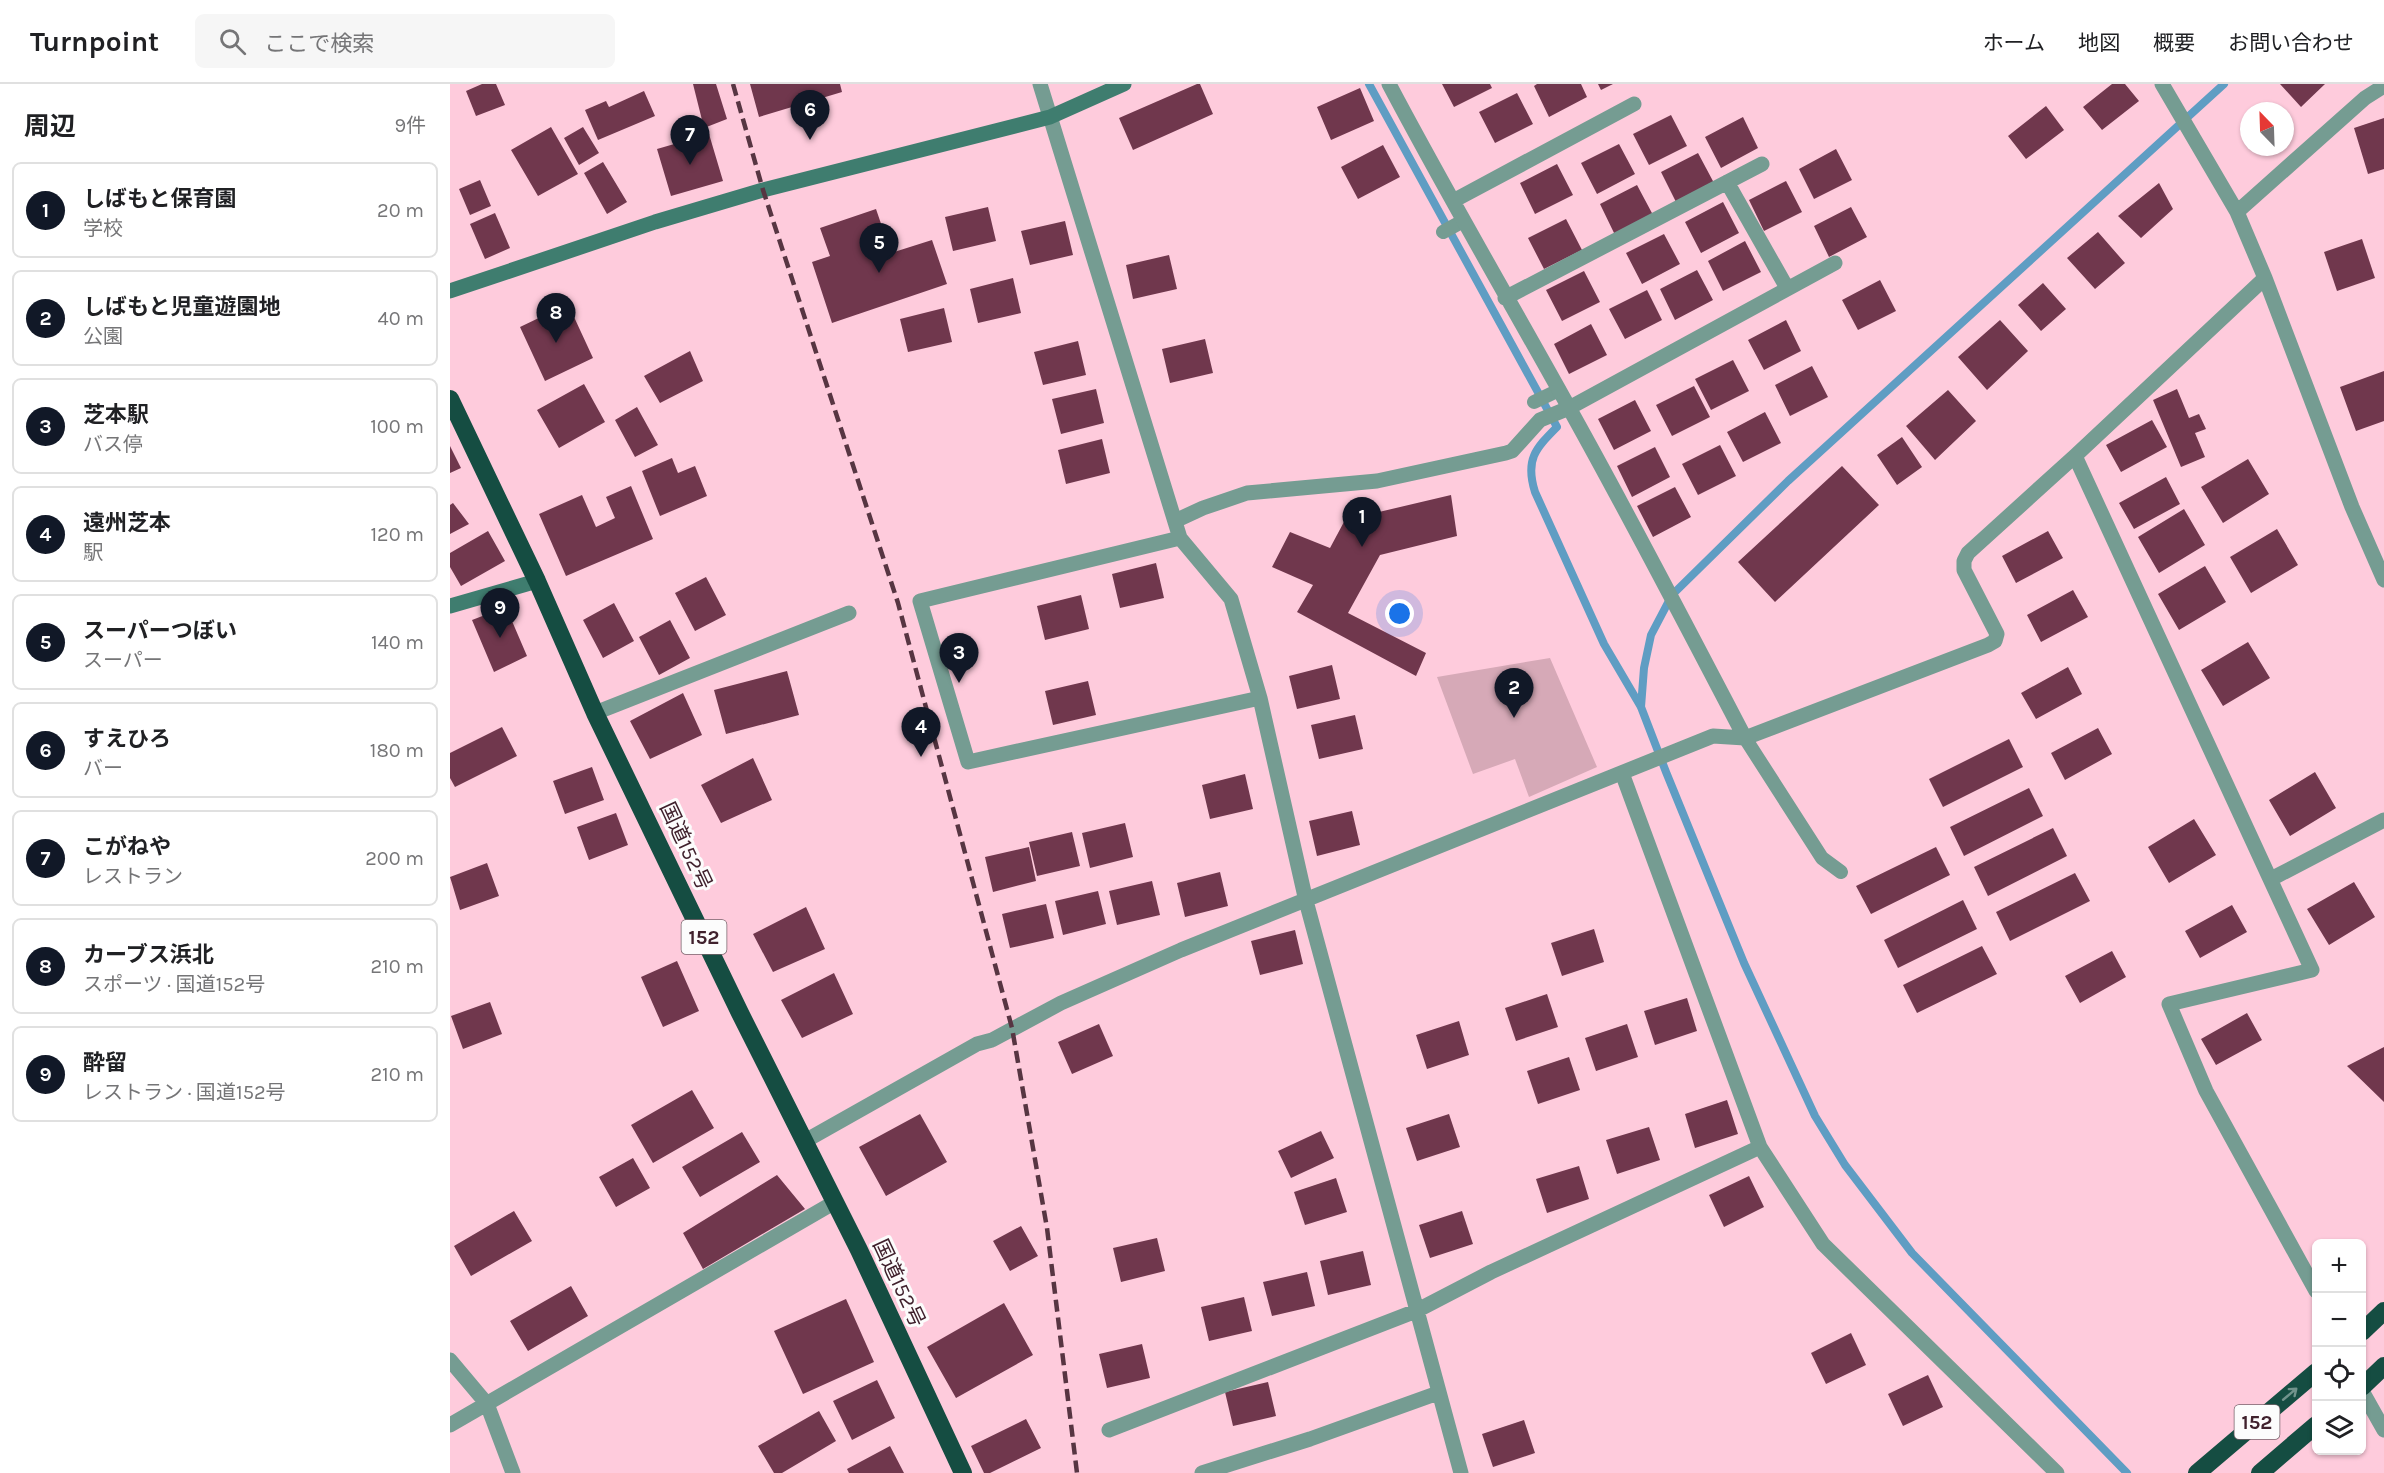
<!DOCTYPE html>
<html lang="ja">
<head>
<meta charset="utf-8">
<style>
	body { margin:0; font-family:Karla,"Noto Sans JP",sans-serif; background:#f6f6f6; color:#202124 }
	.controls { position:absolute; right:18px; bottom:18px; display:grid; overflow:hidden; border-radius:9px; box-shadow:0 2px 4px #0004 }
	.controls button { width:54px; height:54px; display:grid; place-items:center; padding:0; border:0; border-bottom:2px solid #e0e0e0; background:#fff; color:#202124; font:30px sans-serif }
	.compass { position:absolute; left:1790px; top:18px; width:54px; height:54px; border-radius:50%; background:#fff; box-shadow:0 2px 4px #0004; rotate:337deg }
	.you { position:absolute; left:950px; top:530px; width:21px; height:21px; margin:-15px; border:4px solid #fff; border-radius:50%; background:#1a73e8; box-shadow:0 0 0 9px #1a73e833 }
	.badge { display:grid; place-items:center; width:39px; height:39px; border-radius:50%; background:#111827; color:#fff; font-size:20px; font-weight:700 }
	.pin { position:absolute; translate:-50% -50px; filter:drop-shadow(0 2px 3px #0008) }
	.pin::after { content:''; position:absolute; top:32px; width:21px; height:18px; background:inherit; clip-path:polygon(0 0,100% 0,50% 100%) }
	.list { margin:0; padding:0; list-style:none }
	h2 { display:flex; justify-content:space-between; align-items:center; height:78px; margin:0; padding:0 24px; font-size:26px }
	h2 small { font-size:20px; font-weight:400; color:#757577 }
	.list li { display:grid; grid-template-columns:39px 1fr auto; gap:18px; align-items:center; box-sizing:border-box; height:96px; margin:0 12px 12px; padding:0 12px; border:2px solid #e0e0e0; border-radius:9px }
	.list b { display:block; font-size:22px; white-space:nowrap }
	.list p { margin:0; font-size:20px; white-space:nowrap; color:#757577 }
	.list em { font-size:20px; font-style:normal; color:#757577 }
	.icon { flex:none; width:33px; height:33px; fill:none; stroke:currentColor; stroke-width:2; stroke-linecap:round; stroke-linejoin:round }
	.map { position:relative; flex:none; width:1934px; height:1389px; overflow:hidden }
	header { display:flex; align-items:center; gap:36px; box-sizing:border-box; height:84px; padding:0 30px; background:#fff; border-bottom:2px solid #e0e0e0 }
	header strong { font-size:28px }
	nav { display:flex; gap:33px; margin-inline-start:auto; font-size:21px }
	.search { width:420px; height:54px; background:#f6f6f6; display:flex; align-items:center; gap:15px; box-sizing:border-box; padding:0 21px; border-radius:9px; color:#757577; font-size:22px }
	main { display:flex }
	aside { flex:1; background:#fff }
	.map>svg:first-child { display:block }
	.green { fill:#d6a9b7 }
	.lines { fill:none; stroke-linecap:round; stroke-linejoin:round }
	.stream { stroke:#5f9dc3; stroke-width:8 }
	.building { fill:#70374d }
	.lane { stroke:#759c92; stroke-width:14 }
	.street { stroke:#759c92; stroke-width:15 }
	.secondary { stroke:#3f7d6f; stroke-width:15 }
	.highway { stroke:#154d42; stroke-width:18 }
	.rail { stroke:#573542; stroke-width:4.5; stroke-dasharray:12 6; stroke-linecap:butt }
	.oneway { stroke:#71938c }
	.labels { text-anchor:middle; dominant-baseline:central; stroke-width:6; stroke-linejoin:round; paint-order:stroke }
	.shield { fill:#fcfcfc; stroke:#78636b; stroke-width:1.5 }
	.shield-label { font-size:20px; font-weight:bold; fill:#40212d }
	.street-label { font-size:21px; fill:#40212d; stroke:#fcfcfc }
</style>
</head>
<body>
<header>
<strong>Turnpoint</strong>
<div class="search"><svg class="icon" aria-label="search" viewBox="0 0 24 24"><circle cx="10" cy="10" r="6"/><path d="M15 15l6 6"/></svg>ここで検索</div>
<nav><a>ホーム</a><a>地図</a><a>概要</a><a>お問い合わせ</a></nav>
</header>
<main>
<aside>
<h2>周辺<small>9件</small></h2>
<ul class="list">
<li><span class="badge">1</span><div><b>しばもと保育園</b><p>学校</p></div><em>20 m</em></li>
<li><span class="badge">2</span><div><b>しばもと児童遊園地</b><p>公園</p></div><em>40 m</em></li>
<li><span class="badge">3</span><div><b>芝本駅</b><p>バス停</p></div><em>100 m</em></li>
<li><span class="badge">4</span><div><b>遠州芝本</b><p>駅</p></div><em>120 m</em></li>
<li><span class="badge">5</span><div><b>スーパーつぼい</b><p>スーパー</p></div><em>140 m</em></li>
<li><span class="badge">6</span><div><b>すえひろ</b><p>バー</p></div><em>180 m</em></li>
<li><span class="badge">7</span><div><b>こがねや</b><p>レストラン</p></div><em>200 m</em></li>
<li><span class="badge">8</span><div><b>カーブス浜北</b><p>スポーツ · 国道152号</p></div><em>210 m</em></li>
<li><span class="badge">9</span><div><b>酔留</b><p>レストラン · 国道152号</p></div><em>210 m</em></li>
</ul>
</aside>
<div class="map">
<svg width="1934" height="1389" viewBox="0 0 1934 1389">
	<rect width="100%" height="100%" fill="#fecbdc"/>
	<path class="green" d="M1100,574L1147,683L1079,713L1065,675L1023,690L987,593Z"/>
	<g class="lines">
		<path class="stream" d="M919,0L1107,343C1085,365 1075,376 1085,408L1154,560L1191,623L1216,688L1294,879L1365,1032L1395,1081L1462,1169L1677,1389
			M1191,623L1194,584L1201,551L1222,511L1338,397L1774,0"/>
	</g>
	<path class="building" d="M32,0H46L55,21L26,32L16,7Z
		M243,0H266L277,35L254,44Z
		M300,0H390L392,8L309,33Z
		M747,0H750L763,30L683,66L669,34Z
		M992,0H1040L1042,4L1004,23Z
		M1087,0H1131L1137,13L1099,33L1084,2Z
		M1148,0H1163L1151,6Z
		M1662,0H1675L1689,17L1652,46L1633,23Z
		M1830,0H1875L1851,23Z
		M910,4L924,37L881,56L867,23Z
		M194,7L205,32L148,56L135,26L156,17L159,23Z
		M1067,9L1083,40L1045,59L1029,28Z
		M1596,22L1614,46L1576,75L1558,52Z
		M1221,31L1237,62L1199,81L1183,50Z
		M1293,33L1308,64L1271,84L1255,53Z
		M1934,34V85L1918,90L1904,44Z
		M101,43L128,90L88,112L61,66Z
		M133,43L149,69L129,81L114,54Z
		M259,50L273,97L221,112L207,65Z
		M1169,60L1185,90L1147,110L1131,79Z
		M933,61L950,93L908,115L891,83Z
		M1386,65L1402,96L1364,115L1349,85Z
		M1248,69L1264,99L1226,118L1211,88Z
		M153,78L177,118L157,130L134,89Z
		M1107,80L1123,111L1085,130L1070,99Z
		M30,96L41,122L20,131L9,105Z
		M1336,97L1352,128L1314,147L1299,116Z
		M1709,99L1723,125L1691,154L1668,132Z
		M1187,101L1203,131L1165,151L1150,120Z
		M1273,118L1289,149L1251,169L1235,138Z
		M538,123L546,157L503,167L495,133Z
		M1401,123L1417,153L1379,173L1364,142Z
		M426,125L441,169L482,156L497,200L382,239L362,178L380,172L370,144Z
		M45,129L60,164L35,175L20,140Z
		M1116,135L1132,166L1094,185L1078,154Z
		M615,137L623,171L580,181L571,147Z
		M1648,148L1675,179L1645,205L1617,174Z
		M1214,150L1230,180L1192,200L1176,169Z
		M1912,155L1925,194L1887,207L1874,168Z
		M1295,157L1311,188L1273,207L1258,177Z
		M719,171L727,205L683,215L676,181Z
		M1247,186L1263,216L1225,236L1210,205Z
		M1134,187L1150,218L1112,237L1096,206Z
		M563,194L571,229L528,239L520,205Z
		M1430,196L1446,227L1408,246L1392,216Z
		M1593,199L1616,225L1591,247L1568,221Z
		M1197,206L1212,236L1175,255L1159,225Z
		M118,220L143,274L95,297L70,243Z
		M494,224L502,258L458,268L450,235Z
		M1336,236L1351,267L1314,286L1298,256Z
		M1550,236L1578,267L1537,306L1508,273Z
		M1141,240L1157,271L1119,290L1104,260Z
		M755,255L763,289L720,299L712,265Z
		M628,257L636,291L593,301L584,268Z
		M240,267L253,297L210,319L194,292Z
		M1283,276L1299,307L1261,326L1245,295Z
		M1362,282L1378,313L1340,332L1325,301Z
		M1934,287V337L1906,347L1890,303Z
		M134,300L155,338L109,364L87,326Z
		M1244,302L1260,333L1222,352L1206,321Z
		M646,305L654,339L611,350L602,315Z
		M1727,305L1739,334L1749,330L1756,345L1745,349L1755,373L1731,383L1703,316Z
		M1498,306L1526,337L1485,376L1456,342Z
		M1185,316L1201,347L1164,366L1148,335Z
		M187,323L208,361L185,373L165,336Z
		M1315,328L1331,359L1293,378L1277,348Z
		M1702,336L1717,363L1671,388L1656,361Z
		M1452,353L1472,383L1447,401L1427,371Z
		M652,355L660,389L616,400L608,366Z
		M1270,361L1286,392L1248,411L1232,380Z
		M0,362L11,384L0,389Z
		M1205,363L1220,393L1182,413L1167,382Z
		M222,374L228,389L245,382L257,412L210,432L192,387Z
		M1798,375L1819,410L1773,439L1751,403Z
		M1392,382L1429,421L1325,518L1288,478Z
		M1716,393L1730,420L1684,445L1669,419Z
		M181,402L203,455L116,492L89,430L132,411L146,443L165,434L156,413Z
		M1225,403L1241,433L1203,453L1187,422Z
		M1001,411L1007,452L930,471L898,529L976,569L966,592L847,528L863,501L822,483L840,448L880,464L895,436Z
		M3,419L19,440L0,450V421Z
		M1734,425L1755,461L1709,489L1688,453Z
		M1827,445L1848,481L1801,509L1780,473Z
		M38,447L55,477L11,502L0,483V469Z
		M1598,447L1613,474L1566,499L1552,472Z
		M706,479L714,514L670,524L662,490Z
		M1755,482L1776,518L1729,546L1708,510Z
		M256,493L276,531L245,547L225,509Z
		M1623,506L1638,533L1591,558L1577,531Z
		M631,511L639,545L595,556L587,522Z
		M164,519L184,557L153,574L133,536Z
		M56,523L77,572L44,588L22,536Z
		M220,536L240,574L209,591L189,553Z
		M1798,558L1820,594L1773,622L1751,586Z
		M882,581L890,615L847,625L839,592Z
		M1618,583L1632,610L1586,635L1571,609Z
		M337,587L349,631L276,650L264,606Z
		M638,597L646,631L603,641L595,607Z
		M233,609L252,651L200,675L180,637Z
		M905,631L913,665L869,675L861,641Z
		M52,643L67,672L5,703L0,694V669Z
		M1648,644L1662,670L1615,696L1601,669Z
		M1559,655L1573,683L1493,723L1479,695Z
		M303,674L322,716L271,739L251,701Z
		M142,683L154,716L115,730L103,697Z
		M1865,688L1886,724L1840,752L1819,716Z
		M795,690L803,725L760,735L752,701Z
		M1579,704L1593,732L1514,772L1500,743Z
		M902,727L910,761L867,772L859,737Z
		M166,729L178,761L139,776L127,743Z
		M1744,735L1766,771L1719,799L1698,763Z
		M675,739L683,773L640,784L632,749Z
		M1603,744L1617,772L1538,812L1524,783Z
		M622,748L630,782L587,792L579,758Z
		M579,763L586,797L543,808L535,773Z
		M1486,763L1500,791L1421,830L1406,802Z
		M37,779L49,812L10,826L0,793Z
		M770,788L778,822L735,833L727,799Z
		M1625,789L1640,817L1560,857L1546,828Z
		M702,797L710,831L667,841L659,807Z
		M1904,798L1925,833L1879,861L1857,825Z
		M648,807L656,840L613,851L605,817Z
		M1513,816L1527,845L1448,884L1434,856Z
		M596,820L604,854L560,864L552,830Z
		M1782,821L1797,848L1750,874L1735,847Z
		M356,823L375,865L323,888L303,850Z
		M1144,845L1154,878L1112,892L1101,859Z
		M845,846L853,880L810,891L801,857Z
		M1532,862L1547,890L1467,929L1453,901Z
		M1662,867L1676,893L1630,919L1615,892Z
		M227,877L249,927L213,943L191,893Z
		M384,889L403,930L352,954L331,916Z
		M1097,910L1108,943L1066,957L1055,924Z
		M1237,914L1247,947L1205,961L1194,927Z
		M40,918L52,950L13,965L1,932Z
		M1797,929L1812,956L1766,981L1751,955Z
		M1009,937L1019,971L977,985L966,951Z
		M649,940L663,972L622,990L608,958Z
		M1177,940L1188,973L1146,987L1135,954Z
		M1934,963V1018L1897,982Z
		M1119,973L1130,1006L1088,1020L1077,987Z
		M242,1006L264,1044L203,1079L181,1041Z
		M1277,1016L1288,1050L1245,1064L1235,1030Z
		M470,1030L497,1078L436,1112L409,1063Z
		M999,1030L1010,1063L967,1077L956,1044Z
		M1199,1043L1210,1076L1167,1090L1156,1056Z
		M871,1047L884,1074L841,1094L828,1067Z
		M292,1048L310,1078L250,1113L232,1083Z
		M183,1074L200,1104L166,1123L149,1093Z
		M1129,1082L1139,1115L1097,1129L1086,1095Z
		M327,1091L355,1125L253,1185L233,1149Z
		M1299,1092L1314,1123L1274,1143L1259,1111Z
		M886,1094L897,1128L855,1141L844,1108Z
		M64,1127L82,1157L21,1192L4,1162Z
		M1012,1127L1023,1160L980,1174L969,1141Z
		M571,1142L588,1172L560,1187L543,1157Z
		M707,1154L715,1187L671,1198L663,1164Z
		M913,1167L921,1201L878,1211L870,1177Z
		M857,1188L865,1222L822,1232L813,1198Z
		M121,1202L138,1232L78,1267L60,1237Z
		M794,1213L802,1247L759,1257L751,1223Z
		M396,1215L424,1278L353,1310L324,1247Z
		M554,1219L583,1271L506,1314L477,1263Z
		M1401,1249L1416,1281L1376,1300L1361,1269Z
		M692,1260L700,1294L657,1304L649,1270Z
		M1478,1291L1493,1323L1453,1342L1438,1310Z
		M427,1296L445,1334L402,1356L383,1317Z
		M818,1298L826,1332L783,1342L775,1308Z
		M369,1327L386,1357L332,1389H324L308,1362Z
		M576,1335L591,1364L540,1389H534L521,1362Z
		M1074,1336L1085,1369L1043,1383L1032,1350Z
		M440,1362L454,1389H399L397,1385Z"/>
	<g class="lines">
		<path class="lane" d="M993,148L1013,137
			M1084,318L1109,306
			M1295,654L1372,774L1391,788"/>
		<path class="street" d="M590,0L730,454L781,515L810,614L856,817L1011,1389
			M939,0C996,108 1058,214 1118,322C1179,431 1237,543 1295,654
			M1712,0L1787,128L1815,194L1902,423L1934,496
			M1277,98L1337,204
			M1003,117L1184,20
			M1787,128L1915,14L1934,2
			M1055,214L1312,80
			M1625,372L1862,886L1719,920L1756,1007L1866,1207
			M725,437L753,424L797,409L927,397L1056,369L1062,367L1090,336L1119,324L1385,179
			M730,454L470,517L518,678L810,614
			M145,629L399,529
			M1172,689L1310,1063L1373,1160L1607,1389
			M1821,795L1934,736
			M355,1057L527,960L542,956L611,919L731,866L1263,652L1295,654L1538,561L1545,557L1547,550L1514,486V477L1518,469L1625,372L1815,194
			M0,1276L37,1320L63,1389
			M1912,1307L1934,1346
			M0,1341L385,1118
			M659,1346L966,1227L1041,1188L1310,1063
			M752,1389L860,1355L988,1309"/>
		<path class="secondary" d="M0,207L205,138L313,106L600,33L674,0
			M0,522L87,497"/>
		<path class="highway" d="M0,315L87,497L145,629L290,929L409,1166L513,1389
			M1912,1248L1934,1227
			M1912,1303L1934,1282
			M1747,1389L1866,1288
			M1810,1389L1866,1341"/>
		<path class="rail" d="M283,0L313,106L448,519L562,944L597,1144L627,1389"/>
	</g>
	<defs><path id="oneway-shaft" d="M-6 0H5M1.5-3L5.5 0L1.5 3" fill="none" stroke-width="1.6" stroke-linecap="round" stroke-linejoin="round" transform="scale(1.5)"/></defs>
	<use class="oneway" href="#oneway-shaft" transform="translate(1840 1310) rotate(-40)"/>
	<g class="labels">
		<g class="shield">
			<rect x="231.5" y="836" width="45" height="34" rx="4.5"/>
			<rect x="1784.5" y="1321" width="45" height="34" rx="4.5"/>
		</g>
		<g class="shield-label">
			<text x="254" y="853">152</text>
			<text x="1807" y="1338">152</text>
		</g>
		<g class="street-label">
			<text transform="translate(236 762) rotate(65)">国道152号</text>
			<text transform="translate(449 1199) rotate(65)">国道152号</text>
		</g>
	</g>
</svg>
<div class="controls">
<button>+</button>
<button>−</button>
<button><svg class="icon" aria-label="locate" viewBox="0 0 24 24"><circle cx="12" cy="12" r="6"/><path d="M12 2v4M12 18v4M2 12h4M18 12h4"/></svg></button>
<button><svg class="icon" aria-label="layers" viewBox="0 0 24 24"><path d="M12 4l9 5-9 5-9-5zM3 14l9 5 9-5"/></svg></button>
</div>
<svg class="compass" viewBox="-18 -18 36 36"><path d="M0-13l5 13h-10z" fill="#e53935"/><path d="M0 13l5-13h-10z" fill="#757577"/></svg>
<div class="you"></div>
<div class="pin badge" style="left:912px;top:463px">1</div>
<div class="pin badge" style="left:1064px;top:634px">2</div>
<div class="pin badge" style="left:509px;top:599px">3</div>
<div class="pin badge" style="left:471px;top:673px">4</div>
<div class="pin badge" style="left:429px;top:189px">5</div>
<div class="pin badge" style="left:360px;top:56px">6</div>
<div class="pin badge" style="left:240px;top:81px">7</div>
<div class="pin badge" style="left:106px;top:259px">8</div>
<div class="pin badge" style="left:50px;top:554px">9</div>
</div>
</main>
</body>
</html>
